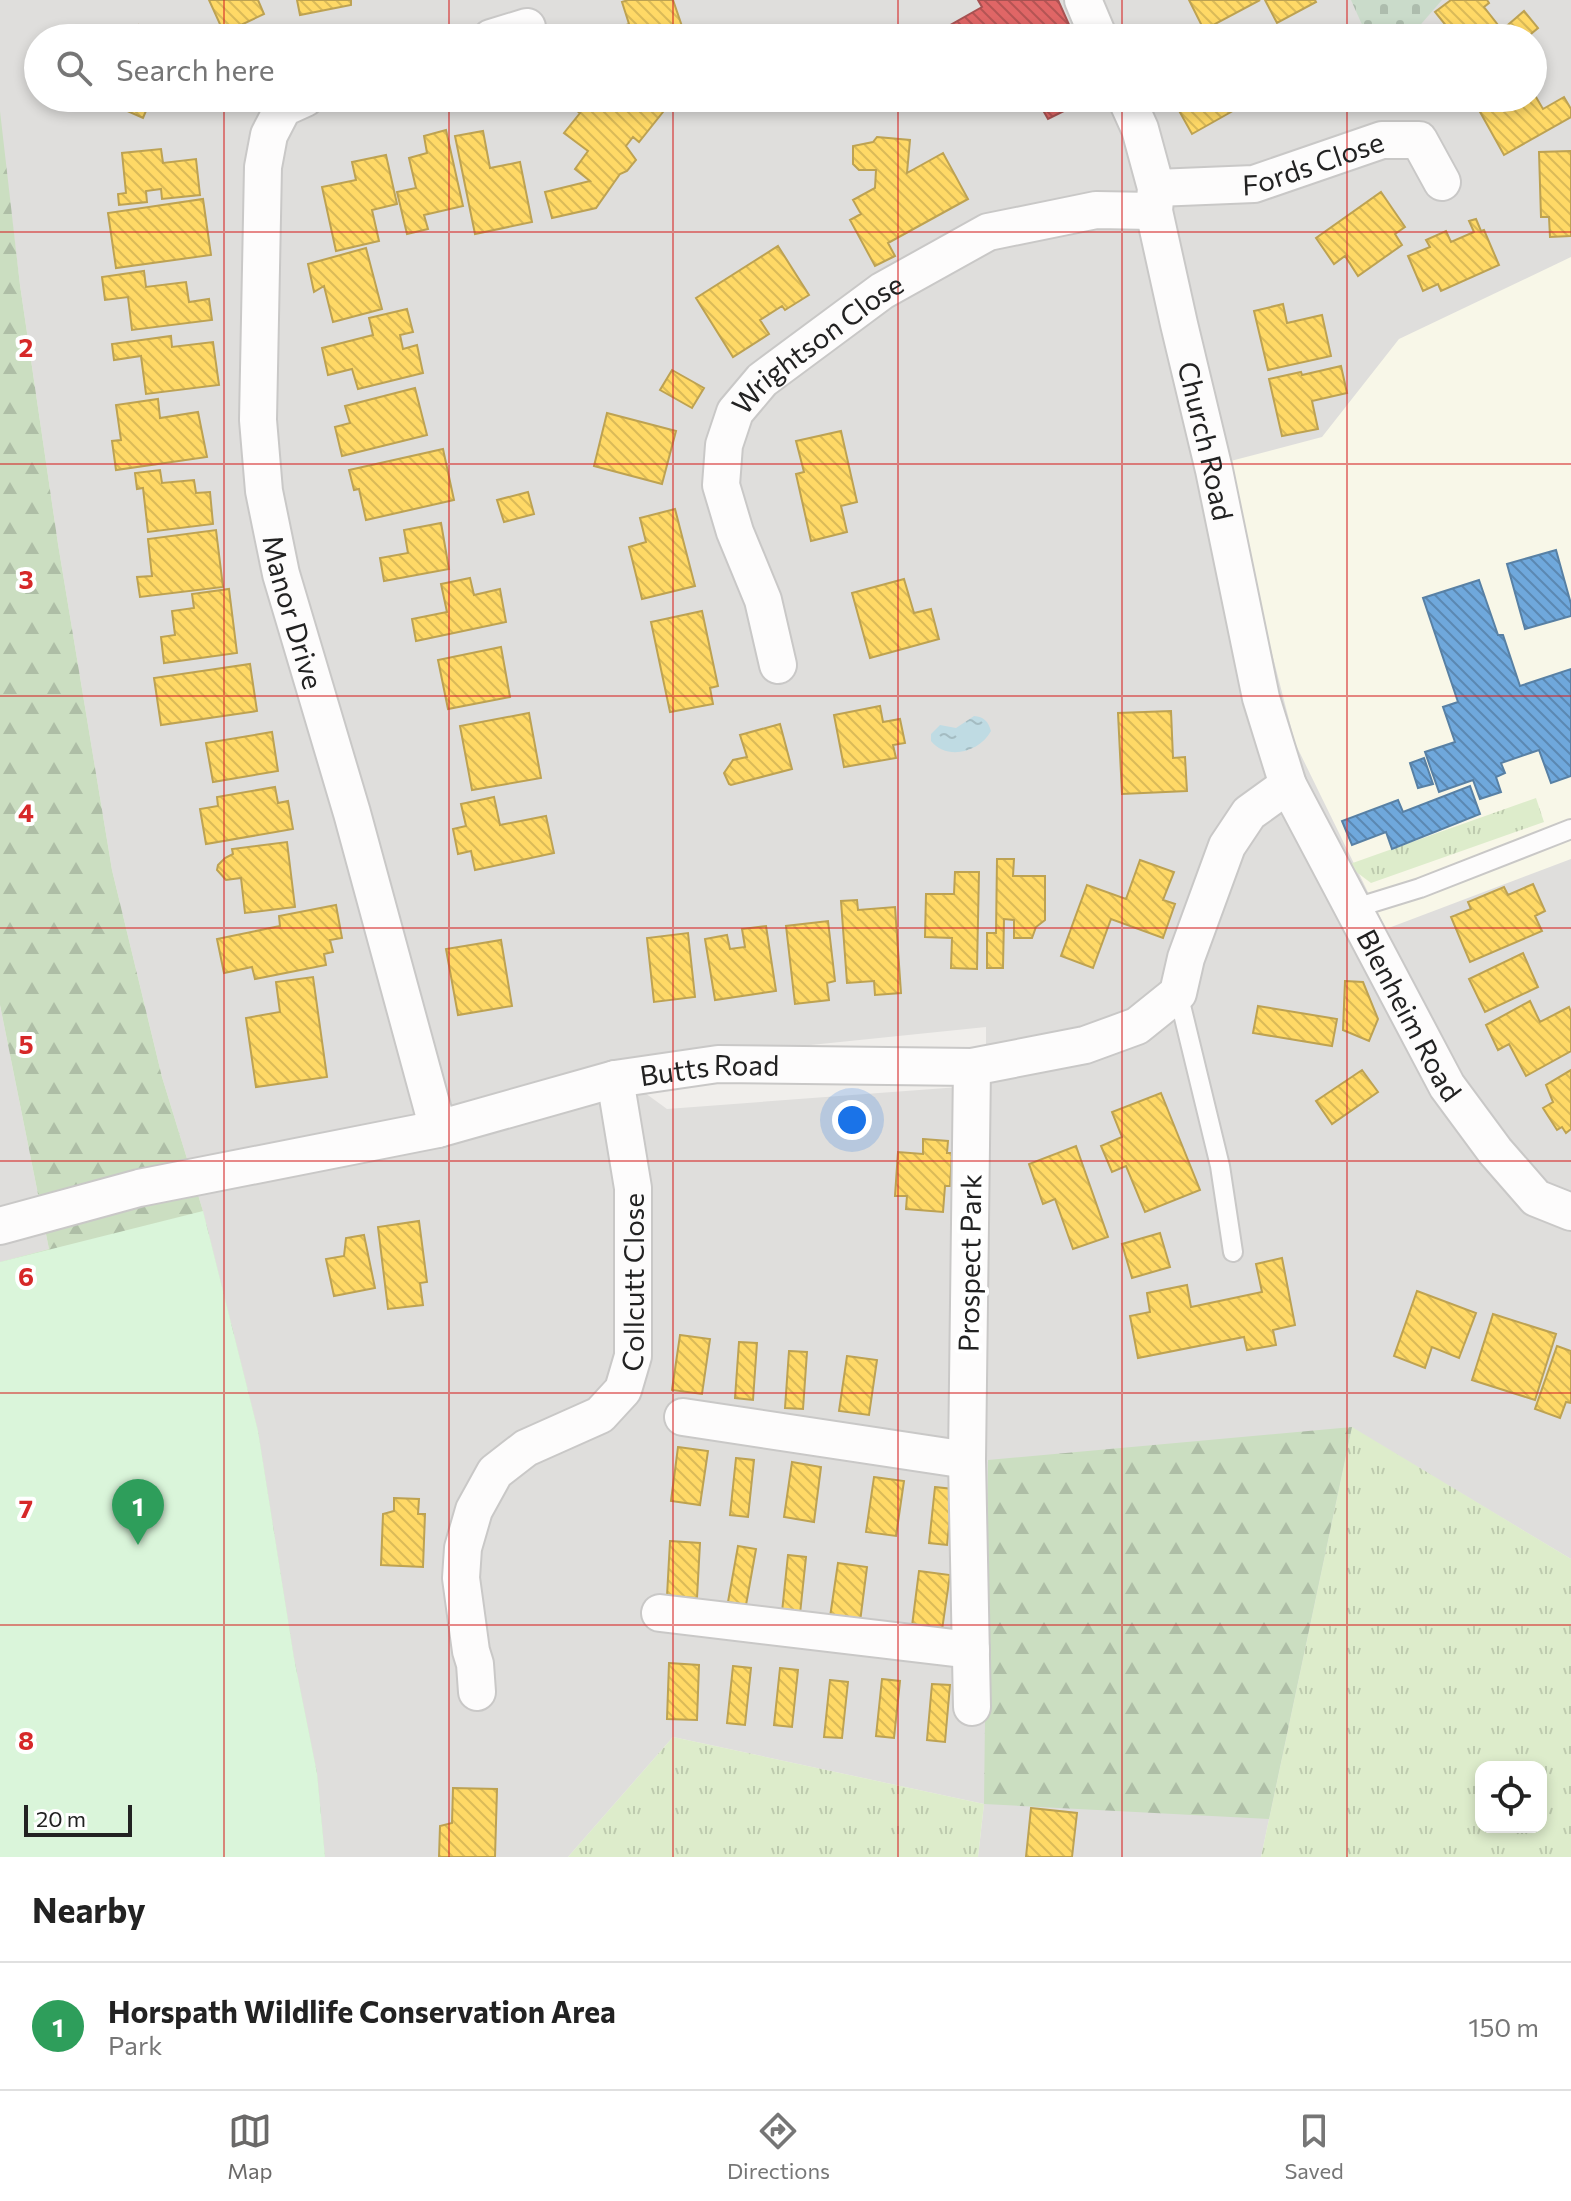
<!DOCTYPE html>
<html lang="en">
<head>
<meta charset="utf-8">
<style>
	body { margin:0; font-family:Commissioner,sans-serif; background:#f2f2f2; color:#222 }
	.controls { position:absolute; right:24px; bottom:24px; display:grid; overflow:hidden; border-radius:16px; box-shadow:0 4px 12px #0003 }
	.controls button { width:72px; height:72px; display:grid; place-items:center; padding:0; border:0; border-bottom:2px solid #e0e0e0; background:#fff; color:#222; font:40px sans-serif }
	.scale { position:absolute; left:24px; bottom:20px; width:108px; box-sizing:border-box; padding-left:8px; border:4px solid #222; border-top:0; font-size:22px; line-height:28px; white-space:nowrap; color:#222; -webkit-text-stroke:6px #fff; paint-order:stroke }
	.you { position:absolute; left:852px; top:1120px; width:28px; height:28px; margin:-20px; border:6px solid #fff; border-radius:50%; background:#1a73e8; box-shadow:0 0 0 12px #1a73e833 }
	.badge { display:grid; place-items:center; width:52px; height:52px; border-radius:50%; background:#6a6968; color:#fff; font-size:26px; font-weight:700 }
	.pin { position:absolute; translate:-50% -66px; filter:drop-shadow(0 2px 4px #0008) }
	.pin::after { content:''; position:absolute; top:42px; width:28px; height:24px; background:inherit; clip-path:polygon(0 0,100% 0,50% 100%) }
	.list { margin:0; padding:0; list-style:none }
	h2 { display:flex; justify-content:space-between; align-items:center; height:104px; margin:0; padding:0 32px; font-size:34px }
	h2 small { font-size:26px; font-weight:400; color:#767676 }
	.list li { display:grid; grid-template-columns:52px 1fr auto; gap:24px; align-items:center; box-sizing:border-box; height:128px; padding:0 32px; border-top:2px solid #e0e0e0 }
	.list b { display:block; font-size:30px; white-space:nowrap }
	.list p { margin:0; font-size:26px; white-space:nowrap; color:#767676 }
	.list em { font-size:26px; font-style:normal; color:#767676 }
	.icon { flex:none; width:44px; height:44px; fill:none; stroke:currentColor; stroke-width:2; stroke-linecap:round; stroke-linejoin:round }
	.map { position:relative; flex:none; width:1571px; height:1857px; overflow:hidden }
	.search { position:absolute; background:#fff; box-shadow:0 4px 12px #0003; left:24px; right:24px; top:24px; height:88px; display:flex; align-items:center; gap:20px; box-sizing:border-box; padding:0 28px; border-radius:44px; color:#767676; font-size:30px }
	.sheet { height:232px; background:#fff }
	nav { display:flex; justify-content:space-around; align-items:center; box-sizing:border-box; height:112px; border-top:2px solid #e0e0e0; background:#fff; font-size:22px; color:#767676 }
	nav a { display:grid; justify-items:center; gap:4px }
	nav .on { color:#6a6968 }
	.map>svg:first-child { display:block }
	.residential { fill:#dfdedc; fill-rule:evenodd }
	.education { fill:#f8f7e8 }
	.grass { fill:url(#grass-tufts); fill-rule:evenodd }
	.forest { fill:url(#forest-firs) }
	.cemetery { fill:url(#cemetery-stones) }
	.park { fill:#daf5da }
	.water { fill:url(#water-ripples) }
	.homes { fill:url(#homes-back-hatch); stroke:#bda252; stroke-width:2 }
	.shops { fill:url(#shops-back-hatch); stroke:#a75252; stroke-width:2 }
	.schools { fill:url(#schools-back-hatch); stroke:#5880a4; stroke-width:2 }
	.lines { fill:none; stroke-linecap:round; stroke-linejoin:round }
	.service-casing { stroke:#c9c8c7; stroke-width:22 }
	.minor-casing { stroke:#c9c8c7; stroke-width:40 }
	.service { stroke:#fdfcfc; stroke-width:18 }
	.minor { stroke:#fdfcfc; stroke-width:36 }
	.grid { fill:none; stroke:#d62828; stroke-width:2; stroke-opacity:0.55 }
	.labels { text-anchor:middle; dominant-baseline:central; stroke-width:8; stroke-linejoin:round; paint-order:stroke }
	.street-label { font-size:28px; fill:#222; stroke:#fff }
	.grid-label { font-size:26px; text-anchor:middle; font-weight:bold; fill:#d62828; stroke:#fff; stroke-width:8; stroke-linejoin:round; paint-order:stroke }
</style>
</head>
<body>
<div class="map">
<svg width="1571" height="1857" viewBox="0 0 1571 1857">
	<defs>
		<pattern id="grass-tufts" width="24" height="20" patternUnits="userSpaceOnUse" patternTransform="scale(2)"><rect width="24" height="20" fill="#ddeccb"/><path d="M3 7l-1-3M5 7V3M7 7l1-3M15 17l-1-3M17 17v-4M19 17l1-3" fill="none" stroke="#bdcaae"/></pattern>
		<pattern id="forest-firs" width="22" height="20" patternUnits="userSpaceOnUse" patternTransform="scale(2)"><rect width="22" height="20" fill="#cbdec1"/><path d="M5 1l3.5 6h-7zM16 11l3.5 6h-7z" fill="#aebea6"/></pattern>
		<pattern id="cemetery-stones" width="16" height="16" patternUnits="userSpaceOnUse" patternTransform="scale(2)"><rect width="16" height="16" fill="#cadbca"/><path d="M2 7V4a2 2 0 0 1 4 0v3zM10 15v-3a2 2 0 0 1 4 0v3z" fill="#adbcad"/></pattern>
		<pattern id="water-ripples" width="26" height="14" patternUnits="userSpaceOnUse" patternTransform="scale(2)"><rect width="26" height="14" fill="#bfdbe3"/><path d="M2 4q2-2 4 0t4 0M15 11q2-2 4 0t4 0" fill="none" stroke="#a4bcc2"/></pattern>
		<pattern id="homes-back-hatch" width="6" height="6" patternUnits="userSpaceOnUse" patternTransform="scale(2)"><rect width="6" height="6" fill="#ffd966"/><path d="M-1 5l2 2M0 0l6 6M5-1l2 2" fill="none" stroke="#daba58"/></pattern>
		<pattern id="shops-back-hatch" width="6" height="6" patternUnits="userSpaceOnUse" patternTransform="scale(2)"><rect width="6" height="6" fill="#e06666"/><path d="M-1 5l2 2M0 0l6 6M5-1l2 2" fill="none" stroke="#b55454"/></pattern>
		<pattern id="schools-back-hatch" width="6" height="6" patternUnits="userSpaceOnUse" patternTransform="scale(2)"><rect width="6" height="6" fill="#6fa8dc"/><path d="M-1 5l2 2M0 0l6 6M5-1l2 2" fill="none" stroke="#5b88b2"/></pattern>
	</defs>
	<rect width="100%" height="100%" fill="#f0eeeb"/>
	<path class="residential" d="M0,0H1571V1559L1352,1428L1261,1857H978L984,1804L673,1737L568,1857H325L317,1773L294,1658L258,1431L203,1211L162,1077L112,870L58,544L20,285L0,121ZM38,38H1533V98H38ZM986,1027V1085L667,1109L608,1066Z
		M0,1005L49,1249L0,1262Z"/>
	<path class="education" d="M1571,257V859L1386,929L1295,743L1223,463L1322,437L1399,339Z"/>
	<path class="grass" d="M1536,798L1544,822L1371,883L1347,865Z
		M1352,1427L1571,1559V1857H1261ZM1541,1767V1827H1481V1767Z
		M673,1737L984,1804L978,1857H568Z"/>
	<path class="forest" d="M0,111L20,285L58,544L112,870L162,1077L203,1211L258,1431L294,1658L317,1773L325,1857H0V1262L49,1249L0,1005Z
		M1352,1427L1269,1819L984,1804L988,1460Z"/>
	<path class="cemetery" d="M1351,0H1442L1409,38H1368Z"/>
	<path class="park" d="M203,1211L258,1431L294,1658L317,1773L325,1857H0V1262Z"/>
	<path class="water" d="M974,716C984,717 988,721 991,731C980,752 947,761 931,741V734L940,725L956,728Z"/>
	<path class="homes" d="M209,0H258L264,14L224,33Z
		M297,0H351V5L300,15Z
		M628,0H673L686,38H618L615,29L629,24L622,2Z
		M1189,0H1260L1204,30Z
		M1265,0H1315L1316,2L1277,23Z
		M1451,0H1487L1489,3L1484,7L1502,30L1524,11L1538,28L1526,38H1456L1435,12Z
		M139,25L168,38H133Z
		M1533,92L1543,109L1564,97L1571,109V117L1504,155L1479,110L1496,100L1495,98H1533Z
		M120,98H159L158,102L151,99L143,118L116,106Z
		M582,98H653L663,106V112L639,142L633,137L626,146L636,160L627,171L620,174L596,208L552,218L545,192L590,181L575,169L588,151L564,133L580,113L574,109Z
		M1172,98H1254V99L1192,134Z
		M446,130L463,206L424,215L428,229L407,234L397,192L416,188L409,158L427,153L424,136Z
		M483,131L490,168L520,162L532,222L475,234L455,136Z
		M877,137L910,140L907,173L943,153L968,199L888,243L895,256L875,266L850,220L861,214L853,200L875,188L876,170H859L853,164V146L873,142Z
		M161,149L163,163L196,159L200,195L162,199L161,189L146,191L147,202L119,205L118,194L126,193L122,153Z
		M1571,151V236L1550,237L1549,217H1541L1539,152Z
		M386,155L397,204L372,210L379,241L336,251L322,187L356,180L352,162Z
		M1381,192L1405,227L1395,234L1402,245L1358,276L1345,256L1334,264L1316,238Z
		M203,199L211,255L116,268L108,213Z
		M1476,219L1481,231L1484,230L1499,265L1441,291L1438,284L1423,291L1408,256L1430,247L1426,240L1446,231L1451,242L1474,232L1469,221Z
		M778,246L809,295L785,310L782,306L760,320L769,334L733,357L696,298Z
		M366,248L382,309L333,322L324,286L314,292L308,264Z
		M144,271L146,287L186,282L189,302L209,299L212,320L132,330L128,297L105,300L102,277Z
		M1283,304L1287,323L1322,315L1331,356L1268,370L1254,311Z
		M407,309L413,332L400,335L403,349L417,345L423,373L358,389L352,369L328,375L322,348L373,335L369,318Z
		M171,336L172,347L213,342L219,385L146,394L141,356L114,360L112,344Z
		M1341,366L1347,393L1312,401L1318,429L1282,436L1269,379L1301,372L1302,375Z
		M672,370L704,388L692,408L660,390Z
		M415,388L427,435L342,456L335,427L350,423L345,406Z
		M158,399L160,418L198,412L207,457L116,470L112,441L121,440L116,405Z
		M607,413L676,431L662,484L594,466Z
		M841,431L857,502L841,506L847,532L811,541L796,474L804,472L796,441Z
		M443,449L454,500L366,520L359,489L354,490L349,470Z
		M160,470L162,483L194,480L196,493L210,492L213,524L148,532L143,488L137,489L135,473Z
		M528,492L534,514L504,522L497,500Z
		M675,509L695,586L642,599L629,547L646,542L640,518Z
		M441,523L449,569L384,581L380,558L408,553L404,530Z
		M216,530L223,587L140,597L137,577L152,576L148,539Z
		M470,578L474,595L500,589L506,622L416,641L412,619L447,612L441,584Z
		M904,579L914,613L931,609L939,639L870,658L852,593Z
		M229,589L237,653L164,663L161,637L175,635L172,611L194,608L192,594Z
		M702,611L718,686L710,688L713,704L670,712L651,622Z
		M501,647L510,697L448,709L438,660Z
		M250,664L257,711L161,725L154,678Z
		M880,706L883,722L900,719L905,743L893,745L896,758L844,767L834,715Z
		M1171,711L1173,758L1185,757L1187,791L1122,794L1118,713Z
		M529,713L541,778L472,790L460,726Z
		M780,724L792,769L731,785L729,784L724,773L733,760L747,757L740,735Z
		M272,732L278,771L213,782L206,743Z
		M275,787L278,803L288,801L293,829L206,844L200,809L218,806L217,797Z
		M494,797L500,825L546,816L554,853L475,870L471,851L458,854L453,829L466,826L461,804Z
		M287,842L295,907L245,913L241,878L226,880L217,870L218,865L225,858L233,854L232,849Z
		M997,859H1014L1013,876H1045V920L1036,927L1032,938H1014V920L1004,919L1003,968H987V933H996Z
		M1140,860L1174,872L1163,900L1175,904L1163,938L1111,919L1093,968L1061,956L1087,885L1126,899Z
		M955,872H979L977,969L951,968L952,938L925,937L926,894H954Z
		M1533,884L1545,911L1535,916L1542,931L1470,962L1451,917L1471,909L1468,902L1504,887L1508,895Z
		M857,900L858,910L895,907L901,993L875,995L874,981L847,983L841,901Z
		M336,905L342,938L330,940L333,952L324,954L326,965L255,979L252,967L224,973L217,939L280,926L279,916Z
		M828,921L835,981L827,983L829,1000L795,1004L786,926Z
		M766,926L776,991L715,1000L705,939L727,935L730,949L745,947L742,929Z
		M688,933L695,997L654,1002L647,938Z
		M501,940L512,1006L458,1015L446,949Z
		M1523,953L1538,987L1485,1012L1469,979Z
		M313,977L327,1077L256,1087L246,1018L280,1012L276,982Z
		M1345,981L1363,982L1378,1019L1369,1041L1343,1030Z
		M1530,1001L1540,1022L1569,1007L1571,1012V1051L1526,1076L1509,1044L1498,1050L1486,1025Z
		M1258,1006L1337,1019L1332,1046L1253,1033Z
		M1362,1070L1378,1092L1332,1124L1316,1101Z
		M1571,1070V1129L1566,1133L1562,1127L1557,1130L1543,1108L1553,1102L1546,1085Z
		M1161,1093L1200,1190L1145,1212L1126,1166L1112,1172L1101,1146L1122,1137L1112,1112Z
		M923,1139L948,1141L947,1153H952L950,1186H945L943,1212L906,1209L907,1196H895L898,1152L923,1154Z
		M1076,1146L1108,1237L1073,1249L1055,1199L1043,1204L1029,1164Z
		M419,1221L427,1282L420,1283L423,1305L388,1309L378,1227Z
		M1160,1233L1170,1267L1132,1278L1122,1244Z
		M364,1235L375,1288L334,1296L326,1259L344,1256L346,1238Z
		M1282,1258L1295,1325L1273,1330L1276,1345L1247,1350L1244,1337L1138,1358L1130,1316L1150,1312L1147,1293L1187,1285L1191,1307L1262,1292L1256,1264Z
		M1417,1291L1476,1313L1459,1358L1432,1347L1425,1368L1394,1356Z
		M1493,1314L1556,1334L1535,1400L1472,1380Z
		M680,1335L710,1339L702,1394L672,1390Z
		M739,1342L757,1343L753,1400L735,1398Z
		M1557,1346L1571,1351V1403L1566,1402L1560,1418L1535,1409Z
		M789,1351L807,1352L803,1409L785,1408Z
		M847,1356L877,1360L869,1415L839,1411Z
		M678,1447L708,1451L700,1505L671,1501Z
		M736,1458L754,1460L748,1517L730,1515Z
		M792,1462L821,1467L814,1522L784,1517Z
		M874,1477L904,1481L896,1536L866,1532Z
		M935,1487L953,1489L947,1545L929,1543Z
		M394,1498L419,1499L418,1514H425L423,1567L381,1565L383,1514L394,1511Z
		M670,1541L700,1543L697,1598L667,1596Z
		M738,1546L756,1549L746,1605L728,1602Z
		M788,1555L806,1557L800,1614L782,1612Z
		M838,1563L867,1567L860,1622L830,1617Z
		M919,1571L950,1575L942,1630L912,1626Z
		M669,1663L699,1665L697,1720L667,1719Z
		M733,1666L751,1668L745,1725L727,1723Z
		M780,1668L798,1670L792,1727L774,1725Z
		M882,1679L900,1681L894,1738L876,1736Z
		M830,1680L848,1682L842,1738L824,1737Z
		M932,1684L950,1685L945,1742L927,1740Z
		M453,1788L497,1789L495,1857H439L440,1826L452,1823Z
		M1031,1808L1077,1813L1072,1857H1026Z"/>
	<path class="shops" d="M978,0H1058L1075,38H953L947,27L982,7Z
		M1036,98H1090L1048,119Z"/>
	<path class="schools" d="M1556,550L1571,604V616L1525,629L1507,564Z
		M1479,580L1498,635H1503L1520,686L1571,669V776L1551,783L1539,750L1501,763L1505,773L1496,777L1501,792L1480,799L1473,780L1439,792L1425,752L1455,742L1443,707L1458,702L1423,598Z
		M1424,758L1433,784L1418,788L1410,763Z
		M1470,786L1480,814L1392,849L1386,832L1352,845L1342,821L1398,800L1403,812Z"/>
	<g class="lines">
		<defs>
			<path id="service" d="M1352,909L1420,888L1571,829
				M1178,993L1220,1166L1233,1252"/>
			<g id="minor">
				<path d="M1083,0L1099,38"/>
				<path d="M491,38L527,27"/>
				<path id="s1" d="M305,98L283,108L269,135L263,167L258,420L264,491L281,574L352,813L438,1129"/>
				<path id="s2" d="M1126,98L1140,129L1156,188L1154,211L1179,324L1214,470L1261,698L1288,785L1447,1086L1495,1151L1536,1198L1571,1212"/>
				<path id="s3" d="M1156,188L1254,184L1382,140H1419L1442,182"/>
				<path id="s4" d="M778,665L763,600L735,532L721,485L724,445L735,412L762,380L882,291L988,232L1096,210L1154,211"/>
				<path d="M972,1067L967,1460L972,1707"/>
				<path id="s5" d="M0,1226L139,1188L438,1129L615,1079L718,1064L972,1067L1085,1045L1137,1026L1178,993L1186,958L1227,846L1249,813L1288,785"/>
				<path d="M683,1417L967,1460"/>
				<path d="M660,1613L971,1650"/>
				<path id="s6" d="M477,1692L475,1664L471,1651L461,1578L463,1548L474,1510L495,1472L526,1448L600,1415L623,1390L633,1356V1188L615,1079"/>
			</g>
		</defs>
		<use href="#service" class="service-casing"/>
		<use href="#minor" class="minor-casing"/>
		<use href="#service" class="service"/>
		<use href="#minor" class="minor"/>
	</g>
	<path class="grid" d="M224,0V38M449,0V38M673,0V38M898,0V38M1122,0V38M1347,0V38M224,98V1857M449,98V1857M673,98V1857M898,98V1857M1122,98V1857M1347,98V1857M0,232H1571M0,464H1571M0,696H1571M0,928H1571M0,1161H1571M0,1393H1571M0,1625H1571"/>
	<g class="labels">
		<g class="street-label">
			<text stroke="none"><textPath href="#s3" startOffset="160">Fords Close</textPath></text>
			<text stroke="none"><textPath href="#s4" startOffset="372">Wrightson Close</textPath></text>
			<text stroke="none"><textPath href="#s2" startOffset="354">Church Road</textPath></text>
			<text stroke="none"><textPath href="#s1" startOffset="536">Manor Drive</textPath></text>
			<text stroke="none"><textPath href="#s2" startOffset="968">Blenheim Road</textPath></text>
			<text stroke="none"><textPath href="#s5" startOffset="728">Butts Road</textPath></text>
			<text transform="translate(969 1263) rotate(-89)">Prospect Park</text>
			<text stroke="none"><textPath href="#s6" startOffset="492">Collcutt Close</textPath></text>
		</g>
	</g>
	<g class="grid-label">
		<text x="26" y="357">2</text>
		<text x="26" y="589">3</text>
		<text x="26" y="822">4</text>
		<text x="26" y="1054">5</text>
		<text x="26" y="1286">6</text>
		<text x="26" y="1518">7</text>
		<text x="26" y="1750">8</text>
	</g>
</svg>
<div class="controls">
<button><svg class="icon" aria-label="locate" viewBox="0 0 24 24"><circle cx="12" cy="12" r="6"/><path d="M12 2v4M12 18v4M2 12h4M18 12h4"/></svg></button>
</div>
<div class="scale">20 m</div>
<div class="you"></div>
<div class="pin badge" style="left:138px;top:1545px;background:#2e9e5b">1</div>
<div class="search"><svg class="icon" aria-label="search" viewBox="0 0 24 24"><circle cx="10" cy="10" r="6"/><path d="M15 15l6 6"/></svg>Search here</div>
</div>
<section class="sheet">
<h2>Nearby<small></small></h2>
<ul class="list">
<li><span class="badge" style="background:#2e9e5b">1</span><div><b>Horspath Wildlife Conservation Area</b><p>Park</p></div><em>150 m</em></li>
</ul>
</section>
<nav>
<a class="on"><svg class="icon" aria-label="map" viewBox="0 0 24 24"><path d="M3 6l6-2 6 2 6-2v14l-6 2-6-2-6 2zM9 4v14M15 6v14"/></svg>Map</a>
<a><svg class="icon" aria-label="directions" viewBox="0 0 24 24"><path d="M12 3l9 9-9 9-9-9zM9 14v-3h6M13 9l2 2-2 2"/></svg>Directions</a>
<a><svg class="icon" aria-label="saved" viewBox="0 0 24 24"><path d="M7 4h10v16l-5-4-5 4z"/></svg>Saved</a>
</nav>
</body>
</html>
